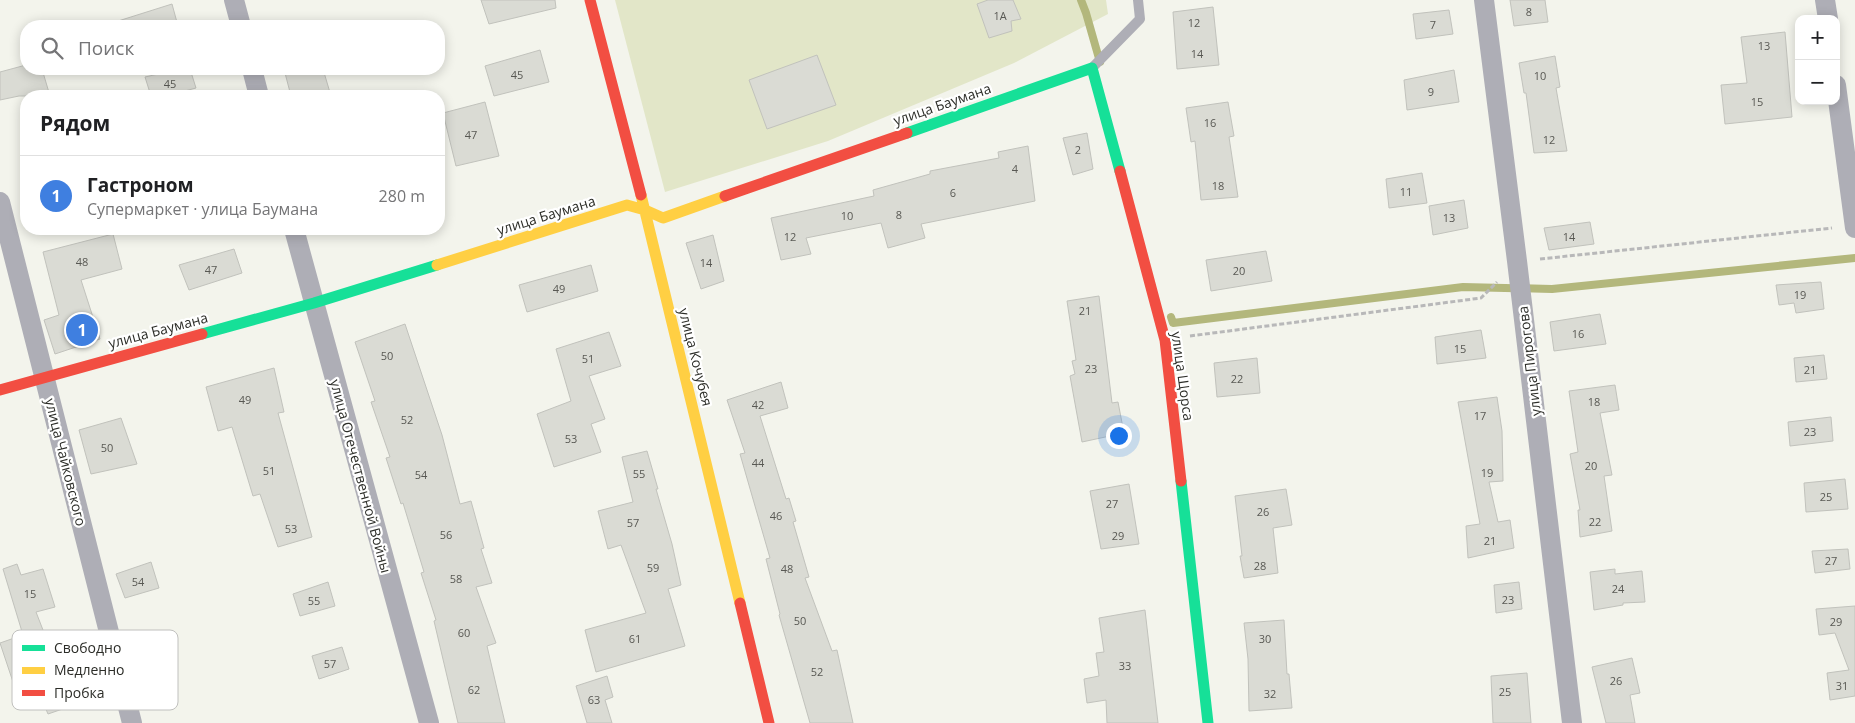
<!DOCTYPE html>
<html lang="ru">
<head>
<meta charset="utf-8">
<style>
	body { margin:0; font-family:"Open Sans",sans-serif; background:#f6f6f6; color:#202124 }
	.controls { position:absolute; right:15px; top:15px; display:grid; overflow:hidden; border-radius:10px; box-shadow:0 2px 12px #0003 }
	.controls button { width:45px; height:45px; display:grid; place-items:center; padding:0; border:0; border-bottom:1px solid #e0e0e0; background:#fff; color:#202124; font:25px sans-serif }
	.you { position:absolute; left:1118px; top:435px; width:18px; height:18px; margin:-12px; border:4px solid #fff; border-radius:50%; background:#1a73e8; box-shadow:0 0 0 8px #1a73e833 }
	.badge { display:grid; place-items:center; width:32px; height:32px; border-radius:50%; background:#ea580c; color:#fff; font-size:16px; font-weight:700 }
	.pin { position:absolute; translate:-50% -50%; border:2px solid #fff; box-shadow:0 1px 5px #0006 }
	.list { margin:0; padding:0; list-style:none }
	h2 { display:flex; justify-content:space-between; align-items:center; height:65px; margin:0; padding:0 20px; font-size:21px }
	h2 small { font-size:16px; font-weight:400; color:#757577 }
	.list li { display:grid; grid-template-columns:32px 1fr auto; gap:15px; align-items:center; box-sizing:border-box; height:80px; padding:0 20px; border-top:1px solid #e0e0e0 }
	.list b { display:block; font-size:19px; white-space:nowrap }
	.list p { margin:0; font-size:16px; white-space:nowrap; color:#757577 }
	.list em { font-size:16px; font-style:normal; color:#757577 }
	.icon { flex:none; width:28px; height:28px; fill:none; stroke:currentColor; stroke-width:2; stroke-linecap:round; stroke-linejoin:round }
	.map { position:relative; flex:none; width:1855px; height:723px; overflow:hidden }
	.search { position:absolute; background:#fff; box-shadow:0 2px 12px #0003; left:20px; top:20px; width:425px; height:55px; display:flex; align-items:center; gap:12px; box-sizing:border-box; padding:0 18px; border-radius:20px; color:#757577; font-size:19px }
	.panel { position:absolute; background:#fff; box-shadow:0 2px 12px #0003; left:20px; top:90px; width:425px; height:145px; border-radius:20px }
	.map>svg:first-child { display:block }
	.green { fill:#e2e6c8 }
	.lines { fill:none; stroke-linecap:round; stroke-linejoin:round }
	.stream { stroke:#b3b77c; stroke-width:8 }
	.building { fill:#dadbd4; stroke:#c1c2bc }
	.path { stroke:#b8b8b9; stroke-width:3; stroke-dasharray:5 2.5; stroke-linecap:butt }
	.lane { stroke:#aeaeb6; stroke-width:10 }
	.street { stroke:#aeaeb6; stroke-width:20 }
	.fast { stroke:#16e098; stroke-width:11 }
	.slow { stroke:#ffcf43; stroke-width:11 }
	.jam { stroke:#f24e42; stroke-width:11 }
	.labels { text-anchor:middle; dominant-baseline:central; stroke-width:4.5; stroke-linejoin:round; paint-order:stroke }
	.number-label { font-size:11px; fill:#585853 }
	.street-label { font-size:14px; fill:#2c2d28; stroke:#fff }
	.key { fill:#fff; stroke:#c0c0be; stroke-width:1 }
	.key-label { font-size:14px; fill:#2c2d28 }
</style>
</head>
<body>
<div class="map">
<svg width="1855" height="723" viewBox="0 0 1855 723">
	<rect width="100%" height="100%" fill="#f3f4ec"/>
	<path class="green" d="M615,0H1106L1108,14L1014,63L828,141L665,192Z"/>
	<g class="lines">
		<path class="stream" d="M1081,0L1086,13L1100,62
			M1171,317L1173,323L1463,287L1552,289L1855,258"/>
	</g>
	<path class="building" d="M481,0H555L556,8L489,24Z
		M988,0H1013L1021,19L1011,21L1012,31L989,38L977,4Z
		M1510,0H1545L1548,22L1514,26Z
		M172,4L178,26H116L115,22Z
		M1213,7L1219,65L1177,69L1173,12Z
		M1449,10L1453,34L1416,39L1413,14Z
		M1785,32L1792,117L1725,124L1721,85L1747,83L1741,37Z
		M540,50L549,82L494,96L485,66Z
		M817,55L836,105L767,129L749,80Z
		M1555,56L1560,87L1556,88L1567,151L1534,153L1526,93H1524L1519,63Z
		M26,65V69H42L50,96H19L0,100V72Z
		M180,69H190L196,88L166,96H151L145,77Z
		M300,69H323L331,96H291L285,73Z
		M1454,70L1459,102L1407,110L1404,80Z
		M485,102L499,156L456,166L443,113Z
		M1228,102L1234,136L1229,137L1238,197L1201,200L1195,141L1191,142L1186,108Z
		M1087,133L1093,169L1073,175L1063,138Z
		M1028,146L1035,201L921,224L925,238L888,248L881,223L806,238L811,254L781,260L771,218L874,196L873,190L930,174V171L999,158L998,152Z
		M1422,173L1427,203L1389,208L1386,179Z
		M1464,200L1468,228L1433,235L1429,206Z
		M1590,222L1594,244L1549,250L1544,228Z
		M113,234L122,269L81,280L100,339L55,354L44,320L59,315L43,252Z
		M713,235L724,281L701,289L686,243Z
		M234,249L242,273L189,290L179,265Z
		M1266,251L1272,281L1211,291L1206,260Z
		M591,265L598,291L527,312L519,285Z
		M1821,282L1824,309L1796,313L1794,303L1779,305L1776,285Z
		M1099,296L1112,403L1118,402L1124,433L1082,442L1070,376L1075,374L1072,361L1076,360L1067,301Z
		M1600,314L1606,344L1554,351L1550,322Z
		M405,324L442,435L460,504L471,501L484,548L481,549L492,583L476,587L496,643L487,646L505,723H458L434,621L436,620L421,573L424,572L403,503L401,504L386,458L390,457L371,402L375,401L355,342Z
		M1481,330L1486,358L1437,364L1435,337Z
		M609,332L621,366L589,376L605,419L591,424L601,452L554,467L537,414L571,401L556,349Z
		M1824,355L1827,379L1796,382L1794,358Z
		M1257,358L1260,393L1217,397L1214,363Z
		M274,368L284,412L278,413L312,537L278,547L260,494L253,496L232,427L218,431L206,387Z
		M781,382L788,408L760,416L786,499L789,498L796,521L793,522L809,577L805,578L832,651L837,650L853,723H810L779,615L780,614L766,559L770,558L740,454L745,453L727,400Z
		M1615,385L1619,410L1600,413L1612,475L1604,476L1612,531L1580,537L1578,510H1580L1570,454L1578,452L1569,391Z
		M1497,397L1502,431L1503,481L1489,482L1498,522L1510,520L1514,548L1468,558L1466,526L1480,524L1458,402Z
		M1831,417L1833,441L1790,446L1788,422Z
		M121,418L137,464L91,474L79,430Z
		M647,451L658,489H656L672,544L681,585L668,589L685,646L596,672L585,630L646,613L621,545L608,549L598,511L633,502L622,457Z
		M1845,479L1848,509L1806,512L1804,483Z
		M1129,484L1139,544L1101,549L1090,491Z
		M1286,489L1292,525L1273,528L1278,573L1244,578L1240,556H1242L1235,496Z
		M1848,549L1850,569L1815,573L1812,551Z
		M151,562L159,588L125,598L116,574Z
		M17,564L21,575L43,569L55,607L36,612L62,679L68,677L77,704L48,714L32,676L13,682L0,643L23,635L3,569Z
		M1615,569V574L1642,571L1645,602L1623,603V605L1594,610L1590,572Z
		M328,582L335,606L300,616L293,594Z
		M1519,582L1522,609L1496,613L1494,585Z
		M1855,606V696L1830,700L1827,673L1849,670L1835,633L1819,635L1816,609Z
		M1145,610L1158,723H1107L1106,700L1087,703L1084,679L1099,676L1096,653L1104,652L1099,618Z
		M1284,620L1287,674H1289L1292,708L1249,711L1248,659L1244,623Z
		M342,647L349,669L319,679L312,656Z
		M1632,658L1640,693L1630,695L1635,723H1606L1592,667Z
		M1527,673L1531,723H1493L1491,676Z
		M607,676L613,697L605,700L612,723H587L576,686Z"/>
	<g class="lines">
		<path class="path" d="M1540,259L1832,228
			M1190,336L1481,298L1497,282"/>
		<path class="lane" d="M1093,67L1140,19L1138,0"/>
		<path class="street" d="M234,0L241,26
			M1484,0L1517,261L1572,723
			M1825,0L1828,19
			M252,69L259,96
			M1836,85L1855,228
			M0,202L132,723
			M294,229L429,723"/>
		<path class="fast" d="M907,133L1092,68L1120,171
			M202,334L314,303L437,265
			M1181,481L1208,723"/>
		<path class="slow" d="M641,195L740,603
			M437,265L627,205L645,210L663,218L725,196"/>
		<path class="jam" d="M590,0L641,195
			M1120,171L1165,340L1181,481
			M725,196L907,133
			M0,390L202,334
			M740,603L769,723"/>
	</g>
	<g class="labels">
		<g class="number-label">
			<text x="1529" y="11">8</text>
			<text x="1000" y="15">1А</text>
			<text x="1194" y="22">12</text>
			<text x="1433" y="24">7</text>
			<text x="1764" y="45">13</text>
			<text x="1197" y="53">14</text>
			<text x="517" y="74">45</text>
			<text x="1540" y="75">10</text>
			<text x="170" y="83">45</text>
			<text x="1431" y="91">9</text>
			<text x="1757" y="101">15</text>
			<text x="1210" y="122">16</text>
			<text x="471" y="134">47</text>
			<text x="1549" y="139">12</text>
			<text x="1078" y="149">2</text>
			<text x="1015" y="168">4</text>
			<text x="1218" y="185">18</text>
			<text x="1406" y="191">11</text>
			<text x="953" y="192">6</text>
			<text x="899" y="214">8</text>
			<text x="847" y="215">10</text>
			<text x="1449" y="217">13</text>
			<text x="790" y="236">12</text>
			<text x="1569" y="236">14</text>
			<text x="82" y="261">48</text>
			<text x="706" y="262">14</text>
			<text x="211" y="269">47</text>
			<text x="1239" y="270">20</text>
			<text x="559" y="288">49</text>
			<text x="1800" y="294">19</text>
			<text x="1085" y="310">21</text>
			<text x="1578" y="333">16</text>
			<text x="1460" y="348">15</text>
			<text x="387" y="355">50</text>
			<text x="588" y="358">51</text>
			<text x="1091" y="368">23</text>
			<text x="1810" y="369">21</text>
			<text x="1237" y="378">22</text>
			<text x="245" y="399">49</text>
			<text x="1594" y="401">18</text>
			<text x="758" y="404">42</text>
			<text x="1480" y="415">17</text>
			<text x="407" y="419">52</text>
			<text x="1810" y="431">23</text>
			<text x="571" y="438">53</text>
			<text x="107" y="447">50</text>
			<text x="758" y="462">44</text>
			<text x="1591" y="465">20</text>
			<text x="269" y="470">51</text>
			<text x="1487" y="472">19</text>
			<text x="639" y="473">55</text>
			<text x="421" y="474">54</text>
			<text x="1826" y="496">25</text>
			<text x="1112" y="503">27</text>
			<text x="1263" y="511">26</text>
			<text x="776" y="515">46</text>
			<text x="1595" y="521">22</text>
			<text x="633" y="522">57</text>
			<text x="291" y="528">53</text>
			<text x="446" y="534">56</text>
			<text x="1118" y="535">29</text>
			<text x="1490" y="540">21</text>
			<text x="1831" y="560">27</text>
			<text x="1260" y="565">28</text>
			<text x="653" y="567">59</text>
			<text x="787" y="568">48</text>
			<text x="456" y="578">58</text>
			<text x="138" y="581">54</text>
			<text x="1618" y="588">24</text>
			<text x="30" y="593">15</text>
			<text x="1508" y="599">23</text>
			<text x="314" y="600">55</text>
			<text x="800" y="620">50</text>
			<text x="1836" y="621">29</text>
			<text x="464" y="632">60</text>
			<text x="635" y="638">61</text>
			<text x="1265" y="638">30</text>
			<text x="330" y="663">57</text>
			<text x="1125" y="665">33</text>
			<text x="817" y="671">52</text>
			<text x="1616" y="680">26</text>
			<text x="1842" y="685">31</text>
			<text x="474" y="689">62</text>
			<text x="1505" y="691">25</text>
			<text x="1270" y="693">32</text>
			<text x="594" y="699">63</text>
		</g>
		<g class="street-label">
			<text transform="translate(942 104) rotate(-19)">улица Баумана</text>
			<text transform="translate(546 215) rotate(-17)">улица Баумана</text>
			<text transform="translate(158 330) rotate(-15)">улица Баумана</text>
			<text transform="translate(696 357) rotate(76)">улица Кочубея</text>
			<text transform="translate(1529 361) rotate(-97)">улица Пирогова</text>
			<text transform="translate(1183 376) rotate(82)">улица Щорса</text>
			<text transform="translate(66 462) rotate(76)">улица Чайковского</text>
			<text transform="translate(361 476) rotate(75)">улица Отечественной Войны</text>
		</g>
	</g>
	<rect x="12" y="630" width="166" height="80" rx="8" class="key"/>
	<rect x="22" y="645" width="23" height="6" fill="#16e098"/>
	<rect x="22" y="667" width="23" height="7" fill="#ffcf43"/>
	<rect x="22" y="690" width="23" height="6" fill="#f24e42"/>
	<g class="key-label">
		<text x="54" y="653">Свободно</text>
		<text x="54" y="675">Медленно</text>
		<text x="54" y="698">Пробка</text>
	</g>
</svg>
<div class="controls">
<button>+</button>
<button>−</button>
</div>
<div class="you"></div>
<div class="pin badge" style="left:82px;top:330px;background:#3f7fe0">1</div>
<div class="search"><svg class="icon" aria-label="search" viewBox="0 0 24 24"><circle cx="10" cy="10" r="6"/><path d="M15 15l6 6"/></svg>Поиск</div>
<section class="panel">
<h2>Рядом<small></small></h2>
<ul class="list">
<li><span class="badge" style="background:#3f7fe0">1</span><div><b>Гастроном</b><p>Супермаркет · улица Баумана</p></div><em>280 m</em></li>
</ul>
</section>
</div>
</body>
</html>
